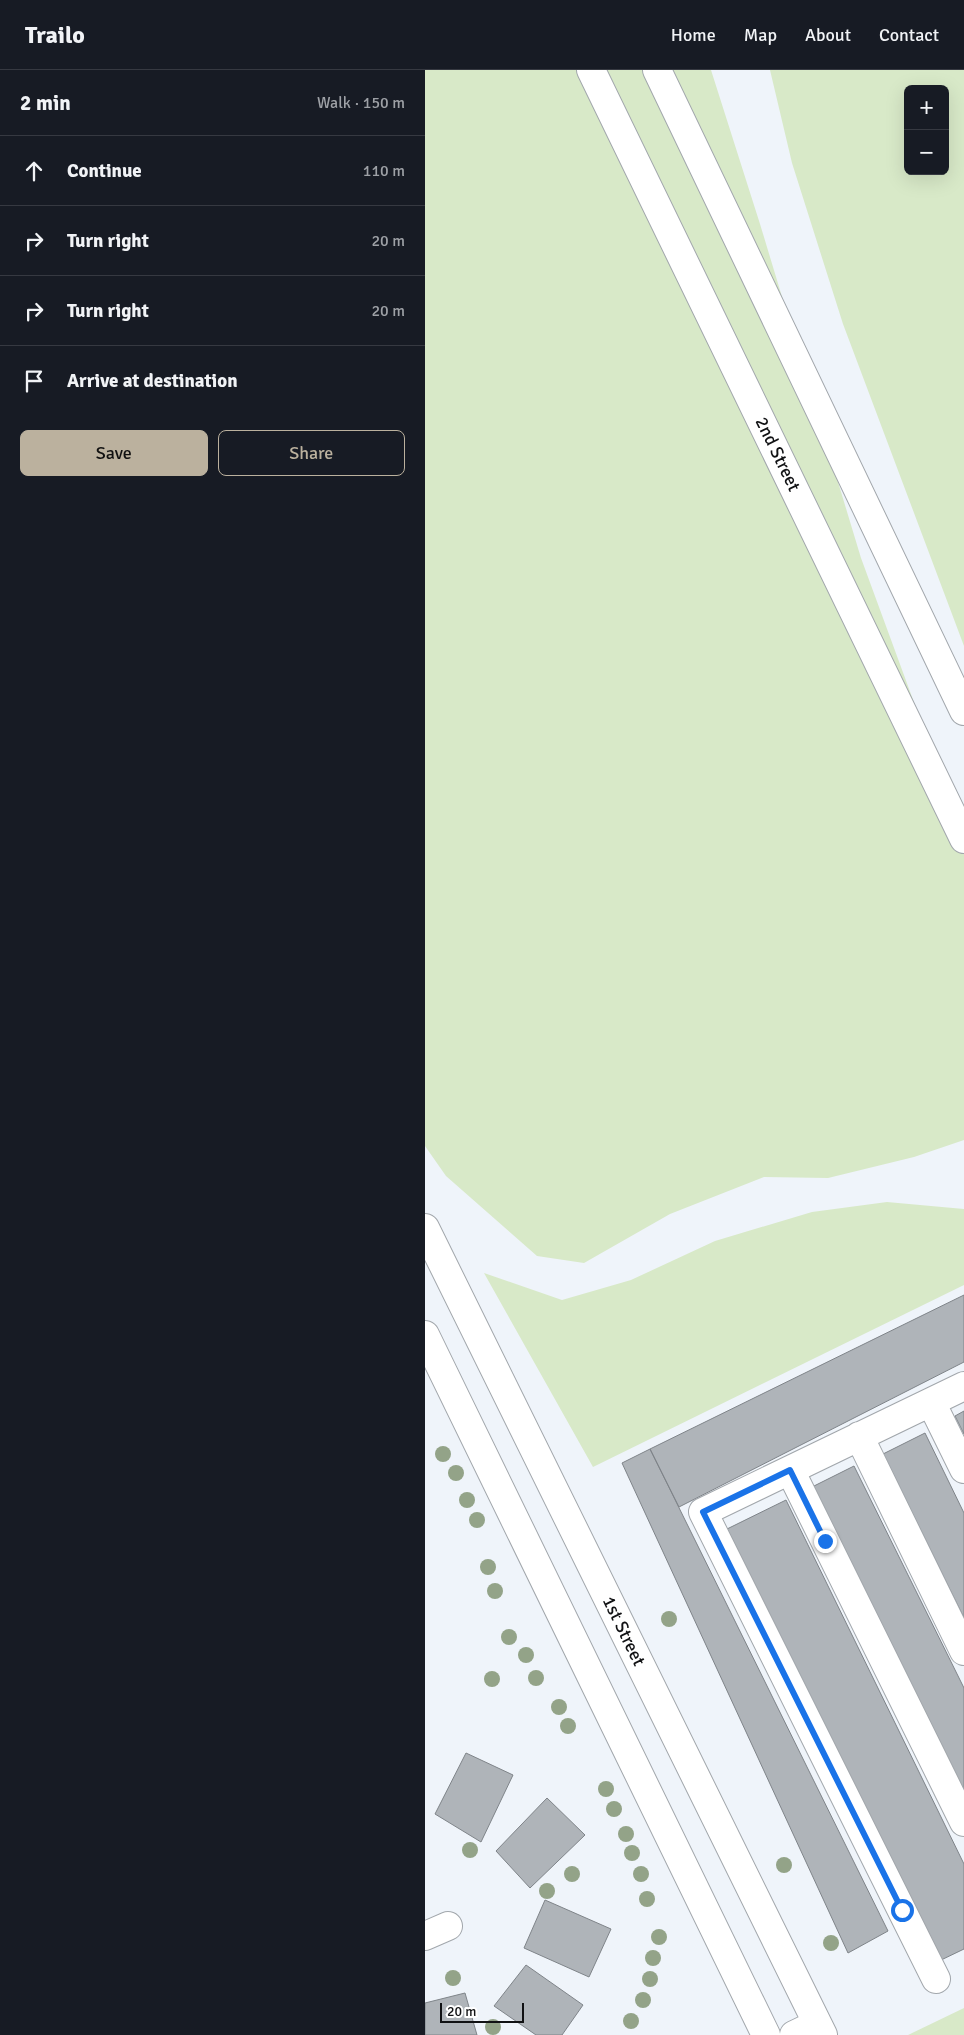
<!DOCTYPE html>
<html lang="en">
<head>
<meta charset="utf-8">
<style>
	body { margin:0; font-family:Signika,sans-serif; background:#242831; color:#f1f3f6 }
	.controls { position:absolute; right:15px; top:15px; display:grid; overflow:hidden; border-radius:8px; box-shadow:0 5px 20px #0002 }
	.controls button { width:45px; height:45px; display:grid; place-items:center; padding:0; border:0; border-bottom:1px solid #363941; background:#171b24; color:#f1f3f6; font:25px sans-serif }
	.scale { position:absolute; left:15px; bottom:12px; width:84px; box-sizing:border-box; padding-left:5px; border:2px solid #111214; border-top:0; font-size:14px; line-height:18px; white-space:nowrap; color:#111214; -webkit-text-stroke:4px #fff; paint-order:stroke }
	.stop { position:absolute; width:15px; height:15px; margin:-11px; border:4px solid #1a73e8; border-radius:50%; background:#fff }
	.stop.end { background:#1a73e8; border-color:#fff; box-shadow:0 1px 5px #0008 }
	.list { margin:0; padding:0; list-style:none }
	h2 { display:flex; justify-content:space-between; align-items:center; height:65px; margin:0; padding:0 20px; font-size:21px }
	h2 small { font-size:16px; font-weight:400; color:#9ea1a6 }
	.list li { display:grid; grid-template-columns:32px 1fr auto; gap:15px; align-items:center; box-sizing:border-box; height:70px; padding:0 20px; border-top:1px solid #363941 }
	.list b { display:block; font-size:19px; white-space:nowrap }
	.list em { font-size:16px; font-style:normal; color:#9ea1a6 }
	.actions { display:flex; gap:10px; padding:15px 20px }
	.actions a { flex:1; padding:11px 0; border:1px solid #bbb19e; border-radius:8px; text-align:center; font-size:18px; color:#bbb19e }
	.actions .main { background:#bbb19e; color:#111 }
	.icon { flex:none; width:28px; height:28px; fill:none; stroke:currentColor; stroke-width:2; stroke-linecap:round; stroke-linejoin:round }
	.map { position:relative; flex:none; width:539px; height:1965px; overflow:hidden }
	header { display:flex; align-items:center; gap:30px; box-sizing:border-box; height:70px; padding:0 25px; background:#171b24; border-bottom:1px solid #363941 }
	header strong { font-size:24px }
	nav { display:flex; gap:28px; margin-inline-start:auto; font-size:18px }
	main { display:flex }
	aside { flex:1; background:#171b24 }
	.map>svg:first-child { display:block }
	.green { fill:#d8e9c8; fill-rule:evenodd }
	.building { fill:#afb4b9; stroke:#7f8489 }
	.lines { fill:none; stroke-linecap:round; stroke-linejoin:round }
	.minor-casing { stroke:#a2a7ac; stroke-width:30 }
	.minor { stroke:#fff; stroke-width:28 }
	.tree { fill:#93a388 }
	.route { stroke:#1a73e8; stroke-width:6 }
	.labels { text-anchor:middle; dominant-baseline:central; stroke-width:4; stroke-linejoin:round; paint-order:stroke }
	.street-label { font-size:18px; fill:#111214; stroke:#fff }
</style>
</head>
<body>
<header>
<strong>Trailo</strong>
<nav><a>Home</a><a>Map</a><a>About</a><a>Contact</a></nav>
</header>
<main>
<aside>
<h2>2 min<small>Walk · 150 m</small></h2>
<ul class="list">
<li><svg class="icon" aria-label="ahead" viewBox="0 0 24 24"><path d="M12 20V5M6 11l6-6 6 6"/></svg><div><b>Continue</b></div><em>110 m</em></li>
<li><svg class="icon" aria-label="right" viewBox="0 0 24 24"><path d="M7 20v-9h11M14 6l5 5-5 5"/></svg><div><b>Turn right</b></div><em>20 m</em></li>
<li><svg class="icon" aria-label="right" viewBox="0 0 24 24"><path d="M7 20v-9h11M14 6l5 5-5 5"/></svg><div><b>Turn right</b></div><em>20 m</em></li>
<li><svg class="icon" aria-label="arrive" viewBox="0 0 24 24"><path d="M6 21V4h12l-3 4 3 4H6"/></svg><div><b>Arrive at destination</b></div></li>
</ul>
<div class="actions"><a class="main">Save</a><a>Share</a></div>
</aside>
<div class="map">
<svg width="539" height="1965" viewBox="0 0 539 1965">
	<rect width="100%" height="100%" fill="#eff4fa"/>
	<path class="green" d="M0,0H286L335,154L436,488L516,706L539,758V1070L489,1087L403,1108L339,1107L245,1144L159,1193L112,1186L21,1106L0,1076Z
		M345,0H539V576L418,254L367,93ZM483,19H520V101H483Z
		M462,1132L539,1139V1215L168,1397L59,1203L137,1230L206,1210L290,1171L387,1142Z
		M539,1938V1965H483Z"/>
	<path class="building" d="M539,1225V1292L254,1437L225,1379Z
		M539,1341V1364L530,1346Z
		M500,1363L539,1443V1548L458,1384Z
		M225,1379L463,1861L423,1883L197,1393Z
		M429,1396L539,1618V1722L387,1417Z
		M361,1430L539,1794V1879L514,1891L302,1459Z
		M41,1683L88,1705L56,1772L10,1744Z
		M122,1728L160,1765L105,1818L71,1781Z
		M120,1830L186,1859L164,1907L99,1878Z
		M101,1895L158,1935L137,1965H111L69,1936Z
		M40,1923L52,1965H0V1933Z"/>
	<g class="lines">
		<defs>
			<path id="minor" d="M166,0L539,769
				M232,0L539,641
				M0,1158L398,1965
				M0,1265L341,1965
				M506,1332L539,1399
				M434,1366L539,1581
				M365,1400L539,1752
				M0,1866L23,1856
				M511,1909L278,1442L539,1316
				M369,1965L392,1954"/>
		</defs>
		<use href="#minor" class="minor-casing"/>
		<use href="#minor" class="minor"/>
	</g>
	<g class="tree">
		<circle cx="18" cy="1384" r="8"/>
		<circle cx="31" cy="1403" r="8"/>
		<circle cx="42" cy="1430" r="8"/>
		<circle cx="52" cy="1450" r="8"/>
		<circle cx="63" cy="1497" r="8"/>
		<circle cx="70" cy="1521" r="8"/>
		<circle cx="244" cy="1549" r="8"/>
		<circle cx="84" cy="1567" r="8"/>
		<circle cx="101" cy="1585" r="8"/>
		<circle cx="111" cy="1608" r="8"/>
		<circle cx="67" cy="1609" r="8"/>
		<circle cx="134" cy="1637" r="8"/>
		<circle cx="143" cy="1656" r="8"/>
		<circle cx="181" cy="1719" r="8"/>
		<circle cx="189" cy="1739" r="8"/>
		<circle cx="201" cy="1764" r="8"/>
		<circle cx="45" cy="1780" r="8"/>
		<circle cx="207" cy="1783" r="8"/>
		<circle cx="359" cy="1795" r="8"/>
		<circle cx="147" cy="1804" r="8"/>
		<circle cx="216" cy="1804" r="8"/>
		<circle cx="122" cy="1821" r="8"/>
		<circle cx="222" cy="1829" r="8"/>
		<circle cx="234" cy="1867" r="8"/>
		<circle cx="406" cy="1873" r="8"/>
		<circle cx="228" cy="1888" r="8"/>
		<circle cx="28" cy="1908" r="8"/>
		<circle cx="225" cy="1909" r="8"/>
		<circle cx="218" cy="1930" r="8"/>
		<circle cx="206" cy="1951" r="8"/>
		<circle cx="68" cy="1957" r="8"/>
	</g>
	<g class="lines">
		<path class="route" d="M400,1471L365,1400L278,1442L477,1840"/>
	</g>
	<g class="labels">
		<g class="street-label">
			<text transform="translate(353 384) rotate(64)">2nd Street</text>
			<text transform="translate(199 1561) rotate(64)">1st Street</text>
		</g>
	</g>
</svg>
<div class="controls">
<button>+</button>
<button>−</button>
</div>
<div class="scale">20 m</div>
<div class="stop" style="left:477px;top:1840px"></div>
<div class="stop end" style="left:400px;top:1471px"></div>
</div>
</main>
</body>
</html>
